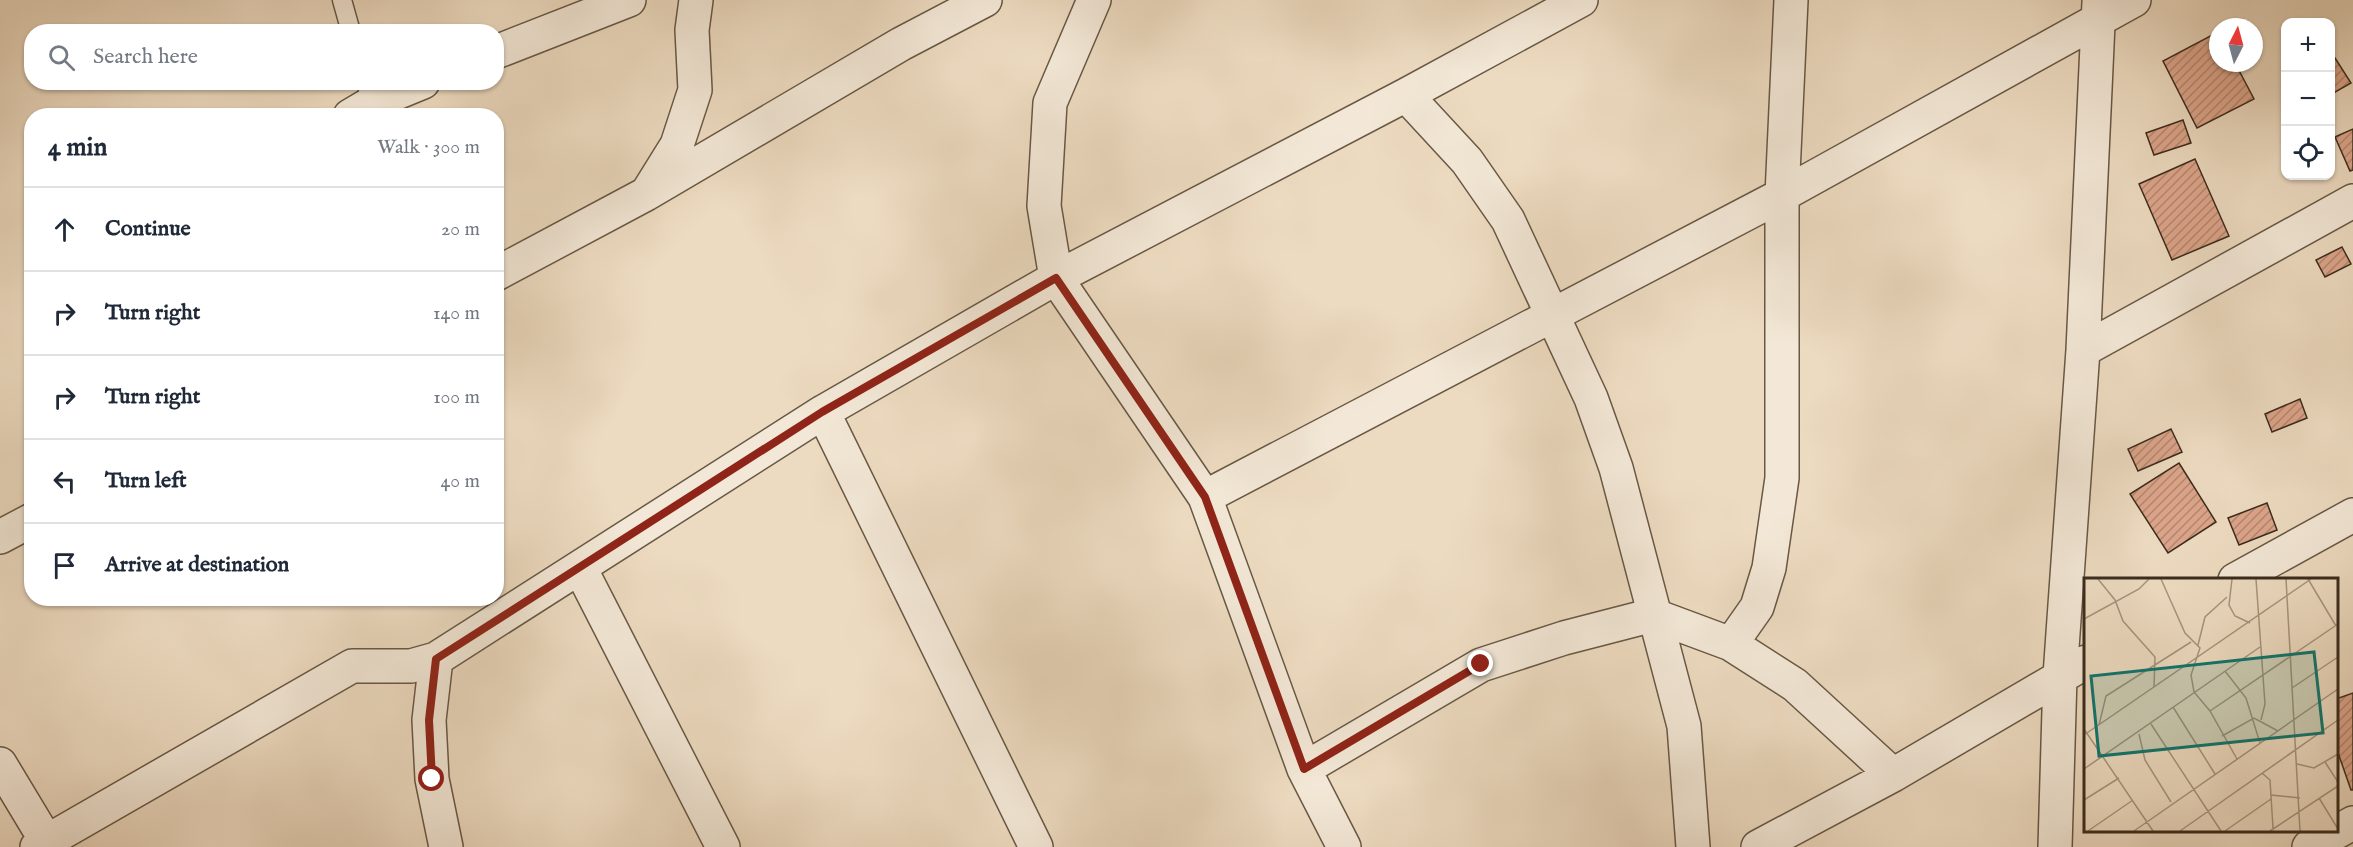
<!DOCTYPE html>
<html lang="en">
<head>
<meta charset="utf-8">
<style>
	body { margin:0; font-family:"IM FELL English",serif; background:#f2f2f3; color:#1f2937 }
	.controls { position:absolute; right:18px; top:18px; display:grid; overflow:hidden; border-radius:12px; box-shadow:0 2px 4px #0004 }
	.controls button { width:54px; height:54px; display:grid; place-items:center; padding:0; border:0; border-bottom:2px solid #e0e1e3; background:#fff; color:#1f2937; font:30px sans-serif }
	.compass { position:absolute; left:2209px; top:18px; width:54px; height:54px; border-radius:50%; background:#fff; box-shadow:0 2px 4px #0004; rotate:6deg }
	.stop { position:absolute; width:18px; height:18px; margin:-14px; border:4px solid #8f2418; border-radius:50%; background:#fff }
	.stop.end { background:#8f2418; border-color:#fff; box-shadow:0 2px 6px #0008 }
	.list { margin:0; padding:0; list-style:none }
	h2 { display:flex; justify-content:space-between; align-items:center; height:78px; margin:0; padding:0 24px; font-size:26px }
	h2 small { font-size:20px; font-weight:400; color:#747a83 }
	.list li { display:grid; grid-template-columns:39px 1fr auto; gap:18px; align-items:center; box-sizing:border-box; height:84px; padding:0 24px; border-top:2px solid #e0e1e3 }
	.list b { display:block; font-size:22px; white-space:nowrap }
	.list em { font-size:20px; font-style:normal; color:#747a83 }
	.icon { flex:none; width:33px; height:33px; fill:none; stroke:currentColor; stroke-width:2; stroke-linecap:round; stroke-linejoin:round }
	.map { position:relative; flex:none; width:2353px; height:847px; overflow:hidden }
	.search { position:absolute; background:#fff; box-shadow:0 2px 4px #0004; left:24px; top:24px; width:480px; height:66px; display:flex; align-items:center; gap:15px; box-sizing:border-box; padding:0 21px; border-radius:24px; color:#747a83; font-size:22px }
	.panel { position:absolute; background:#fff; box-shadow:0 2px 4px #0004; left:24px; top:108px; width:480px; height:498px; border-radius:24px }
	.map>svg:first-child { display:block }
	.building { fill:url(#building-hatch); stroke:#3b2c1c; stroke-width:1.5 }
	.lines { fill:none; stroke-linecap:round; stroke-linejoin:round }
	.lane-casing { stroke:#685845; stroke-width:21 }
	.street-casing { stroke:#685845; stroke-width:36 }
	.lane { stroke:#f3e8d7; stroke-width:18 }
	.street { stroke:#f3e8d7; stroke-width:33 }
	.route { stroke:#8f2418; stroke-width:8 }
	.inset-road { fill:none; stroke:#a6957f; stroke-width:1.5 }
	.view { fill:#0f766e; fill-opacity:0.15; stroke:#0f766e; stroke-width:3 }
	.inset-edge { fill:none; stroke:#3b2c1c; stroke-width:3 }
</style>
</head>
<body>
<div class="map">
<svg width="2353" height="847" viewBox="0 0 2353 847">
	<defs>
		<pattern id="building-hatch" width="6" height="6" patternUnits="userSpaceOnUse" patternTransform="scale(1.5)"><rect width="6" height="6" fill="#dda58b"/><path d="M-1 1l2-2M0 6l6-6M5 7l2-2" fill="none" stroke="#b48771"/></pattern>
	</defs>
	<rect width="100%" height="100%" fill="#eddbc1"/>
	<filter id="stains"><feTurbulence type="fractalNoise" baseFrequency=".00333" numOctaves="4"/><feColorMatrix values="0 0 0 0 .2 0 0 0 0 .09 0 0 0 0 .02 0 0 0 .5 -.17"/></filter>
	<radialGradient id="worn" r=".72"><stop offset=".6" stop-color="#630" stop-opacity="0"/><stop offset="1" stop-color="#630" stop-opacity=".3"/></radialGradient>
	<path class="building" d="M2218,32V63H2235L2254,99L2197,128L2163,61Z
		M2335,58L2351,83L2330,95V60Z
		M2183,120L2191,143L2154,155L2146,133Z
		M2353,129V170L2350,171L2335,137Z
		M2195,159L2229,236L2172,260L2139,184Z
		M2342,247L2351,264L2325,277L2316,260Z
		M2300,399L2307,418L2272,432L2265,414Z
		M2171,429L2182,452L2138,471L2128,449Z
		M2179,463L2216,522L2168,553L2130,494Z
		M2267,503L2277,530L2239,545L2228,518Z
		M2353,693V790H2351L2336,747V699Z"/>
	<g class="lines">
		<defs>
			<path id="lane" d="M342,0L351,32
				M366,82L372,103"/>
			<path id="street" d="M1094,0L1050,103L1044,206L1056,278L1205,497L1304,769L1344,847
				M496,52L629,0
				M1406,95L1467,161L1508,220L1591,398L1616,468L1684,726L1693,847
				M350,116L372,103L423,82
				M649,190L677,145L695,90L692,30L696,0
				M496,274L646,194L901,44L985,0
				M2083,350L2353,201
				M823,412L1036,847
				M1205,497L1782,195L2134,0
				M0,537L32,520
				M580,568L723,847
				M2235,580L2353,515
				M1731,644L1757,607L1769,568L1782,478V195L1791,0
				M436,659L429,720L432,779L446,847
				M0,764L50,847
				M1304,769L1481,665L1564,638L1653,615L1731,644L1795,685L1893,775
				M37,847L352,666H411L436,659L823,412L1056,278L1406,95L1581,0
				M1758,847L1893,775L2086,662
				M2055,847L2060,676L2083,350L2099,2
				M2309,847L2353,823"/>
		</defs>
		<use href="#lane" class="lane-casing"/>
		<use href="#street" class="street-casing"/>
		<use href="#lane" class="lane"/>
		<use href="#street" class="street"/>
	</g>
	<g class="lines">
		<path class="route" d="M432,779L429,720L436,659L822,412L1056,278L1205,497L1304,769L1481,664"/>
	</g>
	<g transform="translate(2084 578)">
		<rect width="254" height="254" fill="#eddbc1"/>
		<path class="inset-road" d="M14,1L31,22L39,43L71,79L70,109M77,1L101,55L116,70L107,97L110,114L126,133L153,181M148,1L145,27L151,38L166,45M172,1L181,126L177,142M202,1L216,253M224,1L252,48M0,41L55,11L65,1M114,67L121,39L143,19M141,93L162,120L176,165M208,110L254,79M89,129L131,196M126,133L254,46M67,146L137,253M15,147L22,118L107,64M0,151L69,253M55,156L61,182L87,224M0,157L227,1M138,158L170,140L194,153M241,184L254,204M213,186L230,190L254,176M0,191L176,69M178,195L186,202L189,250M187,217L216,220M235,220L254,251M0,222L35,200M4,253L49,222M50,253L254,111M96,253L254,142M141,253L187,221M186,253L254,208"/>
		<path class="view" d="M230,74L239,155L15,178L7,98Z"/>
		<rect width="254" height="254" class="inset-edge"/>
	</g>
	<rect width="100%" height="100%" filter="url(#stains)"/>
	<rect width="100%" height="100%" fill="url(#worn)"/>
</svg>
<div class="controls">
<button>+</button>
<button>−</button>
<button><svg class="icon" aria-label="locate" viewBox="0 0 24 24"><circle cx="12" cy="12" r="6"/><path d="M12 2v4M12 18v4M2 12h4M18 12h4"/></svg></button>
</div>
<svg class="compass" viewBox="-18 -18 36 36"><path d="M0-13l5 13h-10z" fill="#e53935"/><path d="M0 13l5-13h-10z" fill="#747a83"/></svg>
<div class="stop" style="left:432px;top:779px"></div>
<div class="stop end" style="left:1481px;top:664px"></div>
<div class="search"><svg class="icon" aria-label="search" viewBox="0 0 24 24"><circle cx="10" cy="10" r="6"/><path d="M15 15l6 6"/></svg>Search here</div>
<section class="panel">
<h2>4 min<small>Walk · 300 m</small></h2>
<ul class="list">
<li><svg class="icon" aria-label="ahead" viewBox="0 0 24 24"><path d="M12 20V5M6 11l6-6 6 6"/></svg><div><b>Continue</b></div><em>20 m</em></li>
<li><svg class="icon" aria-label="right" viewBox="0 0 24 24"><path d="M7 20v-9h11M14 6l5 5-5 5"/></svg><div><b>Turn right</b></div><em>140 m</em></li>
<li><svg class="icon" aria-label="right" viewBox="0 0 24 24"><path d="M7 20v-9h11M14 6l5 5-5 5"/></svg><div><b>Turn right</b></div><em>100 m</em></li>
<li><svg class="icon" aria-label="left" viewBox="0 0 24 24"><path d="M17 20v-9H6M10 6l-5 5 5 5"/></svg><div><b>Turn left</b></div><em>40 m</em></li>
<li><svg class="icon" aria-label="arrive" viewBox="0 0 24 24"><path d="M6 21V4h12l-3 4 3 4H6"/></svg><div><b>Arrive at destination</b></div></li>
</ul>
</section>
</div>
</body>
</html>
